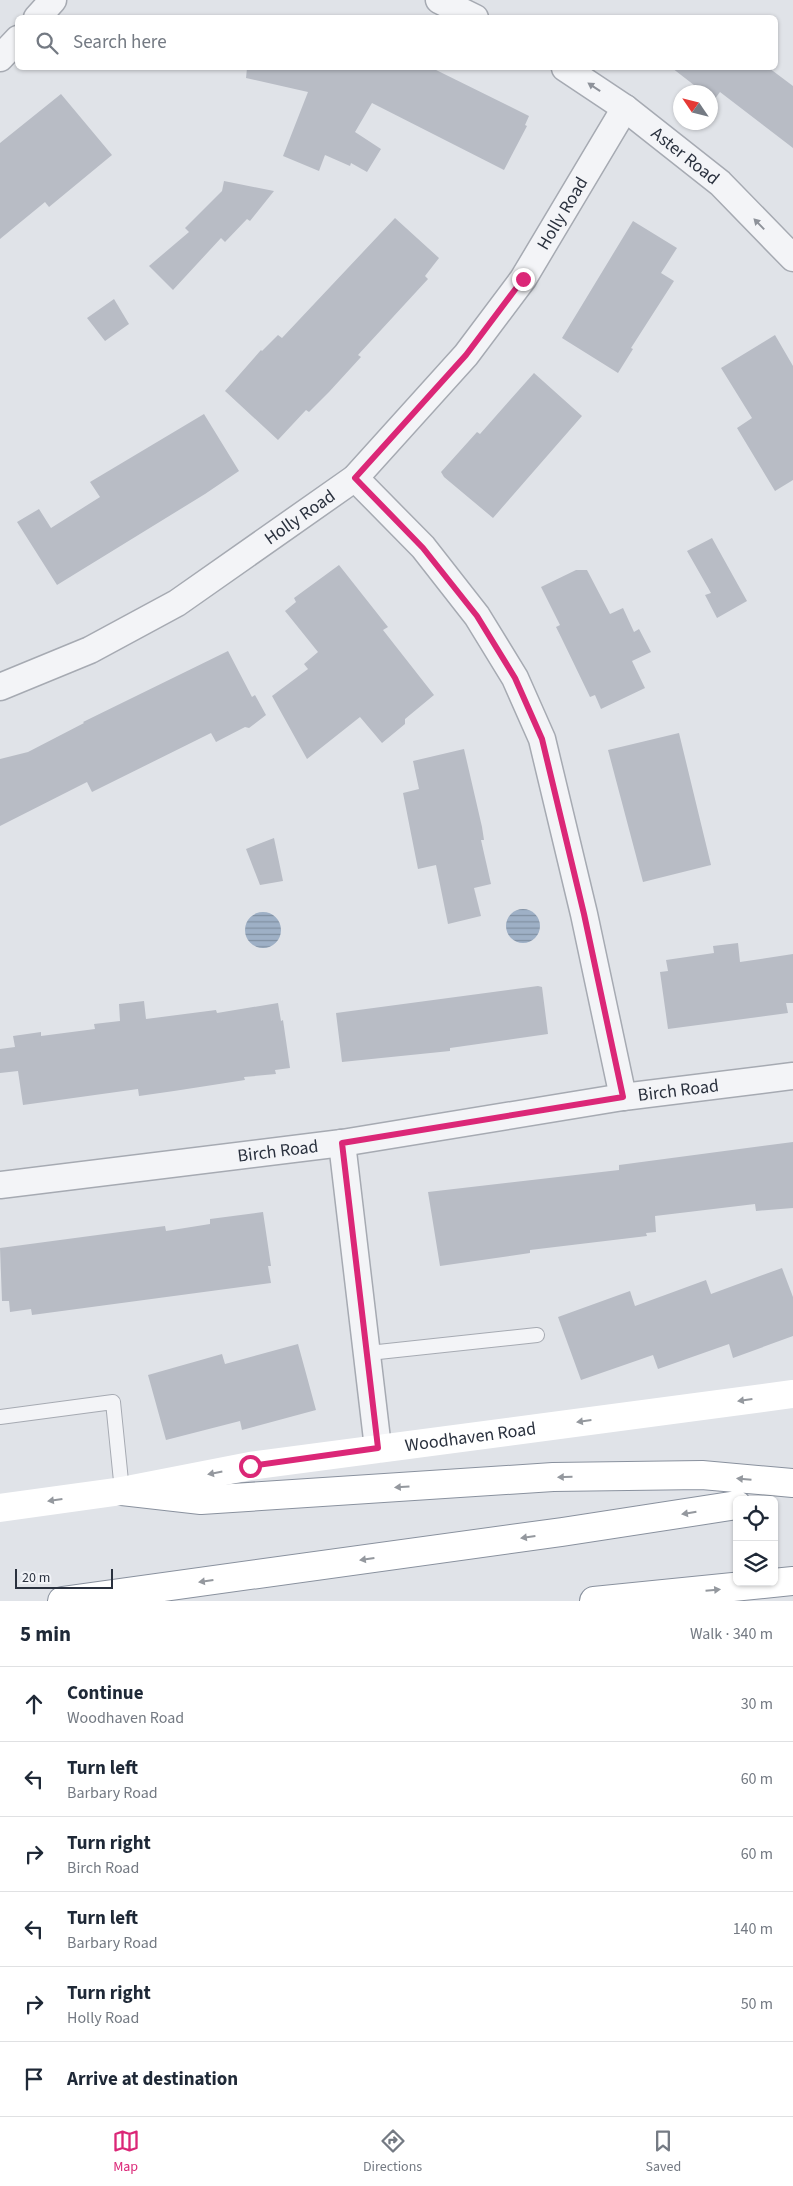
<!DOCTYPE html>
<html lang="en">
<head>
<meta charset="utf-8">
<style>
	body { margin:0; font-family:"Source Sans 3",sans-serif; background:#f6f6f7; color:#1f2937 }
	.controls { position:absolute; right:15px; bottom:15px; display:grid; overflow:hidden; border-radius:8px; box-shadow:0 1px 4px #0004 }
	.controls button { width:45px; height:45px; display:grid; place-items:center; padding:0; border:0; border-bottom:1px solid #e0e1e3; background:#fff; color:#1f2937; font:25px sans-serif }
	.compass { position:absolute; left:673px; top:85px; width:45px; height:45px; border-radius:50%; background:#fff; box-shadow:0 1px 4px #0004; rotate:305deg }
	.scale { position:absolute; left:15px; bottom:12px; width:98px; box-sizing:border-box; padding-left:5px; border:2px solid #2a313e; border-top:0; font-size:14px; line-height:18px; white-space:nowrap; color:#2a313e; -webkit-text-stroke:4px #f0f2f6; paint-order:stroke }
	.stop { position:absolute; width:15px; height:15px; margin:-11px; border:4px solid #db2777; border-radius:50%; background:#fff }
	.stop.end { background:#db2777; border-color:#fff; box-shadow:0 1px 5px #0008 }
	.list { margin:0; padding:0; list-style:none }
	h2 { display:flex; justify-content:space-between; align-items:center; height:65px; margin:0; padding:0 20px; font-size:21px }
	h2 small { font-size:16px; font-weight:400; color:#747a83 }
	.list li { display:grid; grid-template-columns:32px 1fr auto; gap:15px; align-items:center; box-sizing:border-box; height:75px; padding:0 20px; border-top:1px solid #e0e1e3 }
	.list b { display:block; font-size:19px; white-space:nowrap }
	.list p { margin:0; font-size:16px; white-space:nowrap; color:#747a83 }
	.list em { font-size:16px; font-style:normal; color:#747a83 }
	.icon { flex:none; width:28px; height:28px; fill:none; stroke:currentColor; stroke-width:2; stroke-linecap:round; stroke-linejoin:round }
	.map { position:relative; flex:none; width:793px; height:1601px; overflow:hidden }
	.search { position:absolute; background:#fff; box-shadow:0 1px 4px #0004; left:15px; right:15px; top:15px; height:55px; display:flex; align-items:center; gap:12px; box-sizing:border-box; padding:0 18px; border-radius:8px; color:#747a83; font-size:19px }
	.sheet { height:515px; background:#fff }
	nav { display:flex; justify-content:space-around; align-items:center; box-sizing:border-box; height:70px; border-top:1px solid #e0e1e3; background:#fff; font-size:14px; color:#747a83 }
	nav a { display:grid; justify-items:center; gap:2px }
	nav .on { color:#db2777 }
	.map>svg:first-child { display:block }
	.water { fill:url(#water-rules) }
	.building { fill:#b8bcc5 }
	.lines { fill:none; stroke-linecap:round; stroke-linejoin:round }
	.service-casing { stroke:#a6aab2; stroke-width:16 }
	.minor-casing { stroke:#a6aab2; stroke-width:29 }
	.motorway-casing { stroke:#89919e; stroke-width:30 }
	.service { stroke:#f3f4f7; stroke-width:14 }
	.minor { stroke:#f3f4f7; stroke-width:26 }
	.secondary { stroke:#fff; stroke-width:28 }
	.motorway { stroke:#fff; stroke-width:28 }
	.oneway { fill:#8e929a }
	.oneway2 { fill:#94989e }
	.route { stroke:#db2777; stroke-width:6 }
	.labels { text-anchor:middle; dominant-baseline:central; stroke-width:4; stroke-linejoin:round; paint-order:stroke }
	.street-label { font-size:18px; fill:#2a313e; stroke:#f0f2f6 }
</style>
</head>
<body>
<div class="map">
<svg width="793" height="1601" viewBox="0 0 793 1601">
	<defs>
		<pattern id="water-rules" width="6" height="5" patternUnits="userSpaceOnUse" patternTransform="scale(1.25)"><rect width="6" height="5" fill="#9eb0c6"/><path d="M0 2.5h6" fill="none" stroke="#8190a2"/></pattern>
	</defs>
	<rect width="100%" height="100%" fill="#e0e3e8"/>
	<path class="water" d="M506 926a17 17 0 1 1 34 0a17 17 0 1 1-34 0Z
		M245 930a18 18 0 1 1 36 0a18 18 0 1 1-36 0Z"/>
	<path class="building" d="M247,68H432L529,116L525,125L527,126L504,170L372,103L355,132L381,149L367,172L351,163L350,166L325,155L319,171L283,156L308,92L246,78Z
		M672,68H769L793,86V148L720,92L714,100L710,98V92H703Z
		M61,94L112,155L49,207L45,202L0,239V143Z
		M224,181L274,191L250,221L247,219L225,242L221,238L173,290L149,266L189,232L185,228L222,191Z
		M395,218L439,258L425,276L428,279L358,355L361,357L329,392L309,412L306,410L278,440L225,391L261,350L262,351L278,335L282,338Z
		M633,221L677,248L661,273L674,281L631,348L633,349L618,373L562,338Z
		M114,299L129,324L105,341L87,318Z
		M775,335L793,366V480L775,491L737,428L752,418L721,368Z
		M534,373L582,416L493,518L444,477L441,472L477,432L480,434Z
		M204,414L239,471L205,494L57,585L17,522L39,509L51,528L100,497L90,482Z
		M712,538L747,601L717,618L705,595L711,593L687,551Z
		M339,565L388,627L383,630L434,695L405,719V724L382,743L360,717L307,759L272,696L308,669L304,664L318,652L285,611L296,602L294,598Z
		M576,570H587L610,614L623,608L634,632L639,629L651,652L632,661L645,688L601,709L595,695L590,697L561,637L556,627L560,625L541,587Z
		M228,651L252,697L255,695L266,715L249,728L245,727L216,742L211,733L92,792L87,782L0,826V759L28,752L84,723L83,722Z
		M679,733L711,865L643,882L608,750Z
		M464,749L482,827L484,840H481L491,884L474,888L481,916L448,924L436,865L418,869L403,793L419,789L413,761Z
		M274,838L283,881L260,885L246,849Z
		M738,943L740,962L793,954V1003H786L788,1013L668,1029L660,972L668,971L666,960L714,953L713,946Z
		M538,986L542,987L548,1034L450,1048V1051L342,1062L336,1013Z
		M144,1001L146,1019L216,1010L217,1013L278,1003L281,1021L283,1020L290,1068L275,1070L276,1074L244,1077L245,1080L174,1091L139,1096L138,1089L23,1105L18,1071L0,1073V1049L15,1047L13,1036L41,1032V1036L95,1029L94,1024L120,1021L119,1004Z
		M793,1142V1208L756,1211L755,1204L655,1216L656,1232L646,1233L647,1236L530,1250V1253L440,1266L428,1192L619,1170V1165Z
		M263,1212L271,1266H268L271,1283L32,1315L31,1309L10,1312L9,1301H2L0,1248L165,1226L166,1231L210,1224V1219Z
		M782,1268L793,1297V1336L733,1358L729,1344L658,1369L653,1355L581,1380L558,1317L630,1291L635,1306L706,1280L711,1294Z
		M298,1344L316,1410L242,1430L240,1421L166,1440L148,1375L222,1354L225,1364Z"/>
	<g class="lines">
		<defs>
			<path id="service" d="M369,1353L537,1335
				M0,1417L113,1402L122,1491"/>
			<g id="minor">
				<path d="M439,0L475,18"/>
				<path d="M37,18L53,0"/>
				<path d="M0,58L18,39"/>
				<path id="s1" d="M565,68L625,108L720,183L793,258"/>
				<path d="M355,478L423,547L477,616L515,678L542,739L584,914L623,1097"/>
				<path id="s2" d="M0,687L90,650L177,603L355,478L466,355L523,279L625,108"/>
				<path d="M342,1143L378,1448"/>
				<path id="s3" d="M0,1185L342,1143L623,1097L793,1076"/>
			</g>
			<path id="motorway" d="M122,1491L201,1500L553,1477L702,1475L793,1483
				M62,1601L562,1532L737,1505
				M594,1601L793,1581"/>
		</defs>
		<use href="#service" class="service-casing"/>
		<use href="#minor" class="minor-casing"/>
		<use href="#motorway" class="motorway-casing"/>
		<use href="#service" class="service"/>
		<use href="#minor" class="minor"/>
		<path class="secondary" id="s4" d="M0,1508L122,1491L250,1466L793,1394"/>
		<use href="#motorway" class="motorway"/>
	</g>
	<defs><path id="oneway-solid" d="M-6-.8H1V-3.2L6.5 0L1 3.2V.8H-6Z" transform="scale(1.25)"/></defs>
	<g class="oneway">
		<use href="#oneway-solid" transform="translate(594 87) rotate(-146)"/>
		<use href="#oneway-solid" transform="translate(759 224) rotate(-134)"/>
	</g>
	<g class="oneway2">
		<use href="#oneway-solid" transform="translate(745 1400) rotate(172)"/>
		<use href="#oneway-solid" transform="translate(584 1421) rotate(172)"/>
		<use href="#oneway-solid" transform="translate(215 1473) rotate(169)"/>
		<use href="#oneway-solid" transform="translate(565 1477) rotate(179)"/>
		<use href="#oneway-solid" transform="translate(744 1479) rotate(-175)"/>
		<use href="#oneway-solid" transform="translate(402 1487) rotate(176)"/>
		<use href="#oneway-solid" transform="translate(55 1500) rotate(172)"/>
		<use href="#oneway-solid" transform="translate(689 1513) rotate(171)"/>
		<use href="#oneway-solid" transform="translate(528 1537) rotate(172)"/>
		<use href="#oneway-solid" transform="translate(367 1559) rotate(172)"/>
		<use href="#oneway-solid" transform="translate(206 1581) rotate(172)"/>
		<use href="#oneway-solid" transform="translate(713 1590) rotate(-5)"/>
	</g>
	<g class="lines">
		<path class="route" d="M250,1466L378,1448L342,1143L623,1097L584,914L542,739L515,678L477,616L423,548L355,478L466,355L523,279"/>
	</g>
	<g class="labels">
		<g class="street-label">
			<text stroke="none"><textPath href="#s1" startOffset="149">Aster Road</textPath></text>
			<text stroke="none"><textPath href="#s2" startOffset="751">Holly Road</textPath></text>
			<text stroke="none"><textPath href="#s2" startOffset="346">Holly Road</textPath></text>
			<text stroke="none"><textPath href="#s3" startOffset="685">Birch Road</textPath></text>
			<text stroke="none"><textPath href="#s3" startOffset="280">Birch Road</textPath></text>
			<text stroke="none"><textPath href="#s4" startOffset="476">Woodhaven Road</textPath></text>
		</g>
	</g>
</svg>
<div class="controls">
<button><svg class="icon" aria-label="locate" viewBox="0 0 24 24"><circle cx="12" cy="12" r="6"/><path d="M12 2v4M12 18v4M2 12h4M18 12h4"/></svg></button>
<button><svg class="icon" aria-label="layers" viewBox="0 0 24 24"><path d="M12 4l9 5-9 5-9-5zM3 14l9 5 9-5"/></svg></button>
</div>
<svg class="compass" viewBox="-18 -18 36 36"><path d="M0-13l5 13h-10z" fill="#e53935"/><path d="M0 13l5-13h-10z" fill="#747a83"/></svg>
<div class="scale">20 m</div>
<div class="stop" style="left:250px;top:1466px"></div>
<div class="stop end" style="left:523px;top:279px"></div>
<div class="search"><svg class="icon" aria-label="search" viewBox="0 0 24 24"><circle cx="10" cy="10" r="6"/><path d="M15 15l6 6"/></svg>Search here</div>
</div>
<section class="sheet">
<h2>5 min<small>Walk · 340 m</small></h2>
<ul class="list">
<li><svg class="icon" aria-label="ahead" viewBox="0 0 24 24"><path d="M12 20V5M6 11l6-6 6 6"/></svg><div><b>Continue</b><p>Woodhaven Road</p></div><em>30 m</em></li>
<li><svg class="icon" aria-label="left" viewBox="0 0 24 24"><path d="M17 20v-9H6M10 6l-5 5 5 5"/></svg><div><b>Turn left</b><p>Barbary Road</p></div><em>60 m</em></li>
<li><svg class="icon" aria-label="right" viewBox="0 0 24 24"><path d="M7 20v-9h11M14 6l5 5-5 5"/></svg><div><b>Turn right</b><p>Birch Road</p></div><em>60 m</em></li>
<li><svg class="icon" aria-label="left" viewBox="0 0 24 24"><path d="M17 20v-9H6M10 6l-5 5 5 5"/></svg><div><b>Turn left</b><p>Barbary Road</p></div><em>140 m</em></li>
<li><svg class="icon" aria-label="right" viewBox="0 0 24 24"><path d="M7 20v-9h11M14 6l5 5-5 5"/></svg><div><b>Turn right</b><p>Holly Road</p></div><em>50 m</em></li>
<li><svg class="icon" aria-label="arrive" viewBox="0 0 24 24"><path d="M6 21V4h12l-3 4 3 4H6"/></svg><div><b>Arrive at destination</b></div></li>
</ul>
</section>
<nav>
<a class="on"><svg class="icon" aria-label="map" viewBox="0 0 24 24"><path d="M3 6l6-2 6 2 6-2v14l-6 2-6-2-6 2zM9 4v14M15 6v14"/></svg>Map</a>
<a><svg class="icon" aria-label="directions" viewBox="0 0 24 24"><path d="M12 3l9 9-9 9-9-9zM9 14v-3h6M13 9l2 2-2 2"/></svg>Directions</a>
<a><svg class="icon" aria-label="saved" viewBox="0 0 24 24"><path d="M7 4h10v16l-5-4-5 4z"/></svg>Saved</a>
</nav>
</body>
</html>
